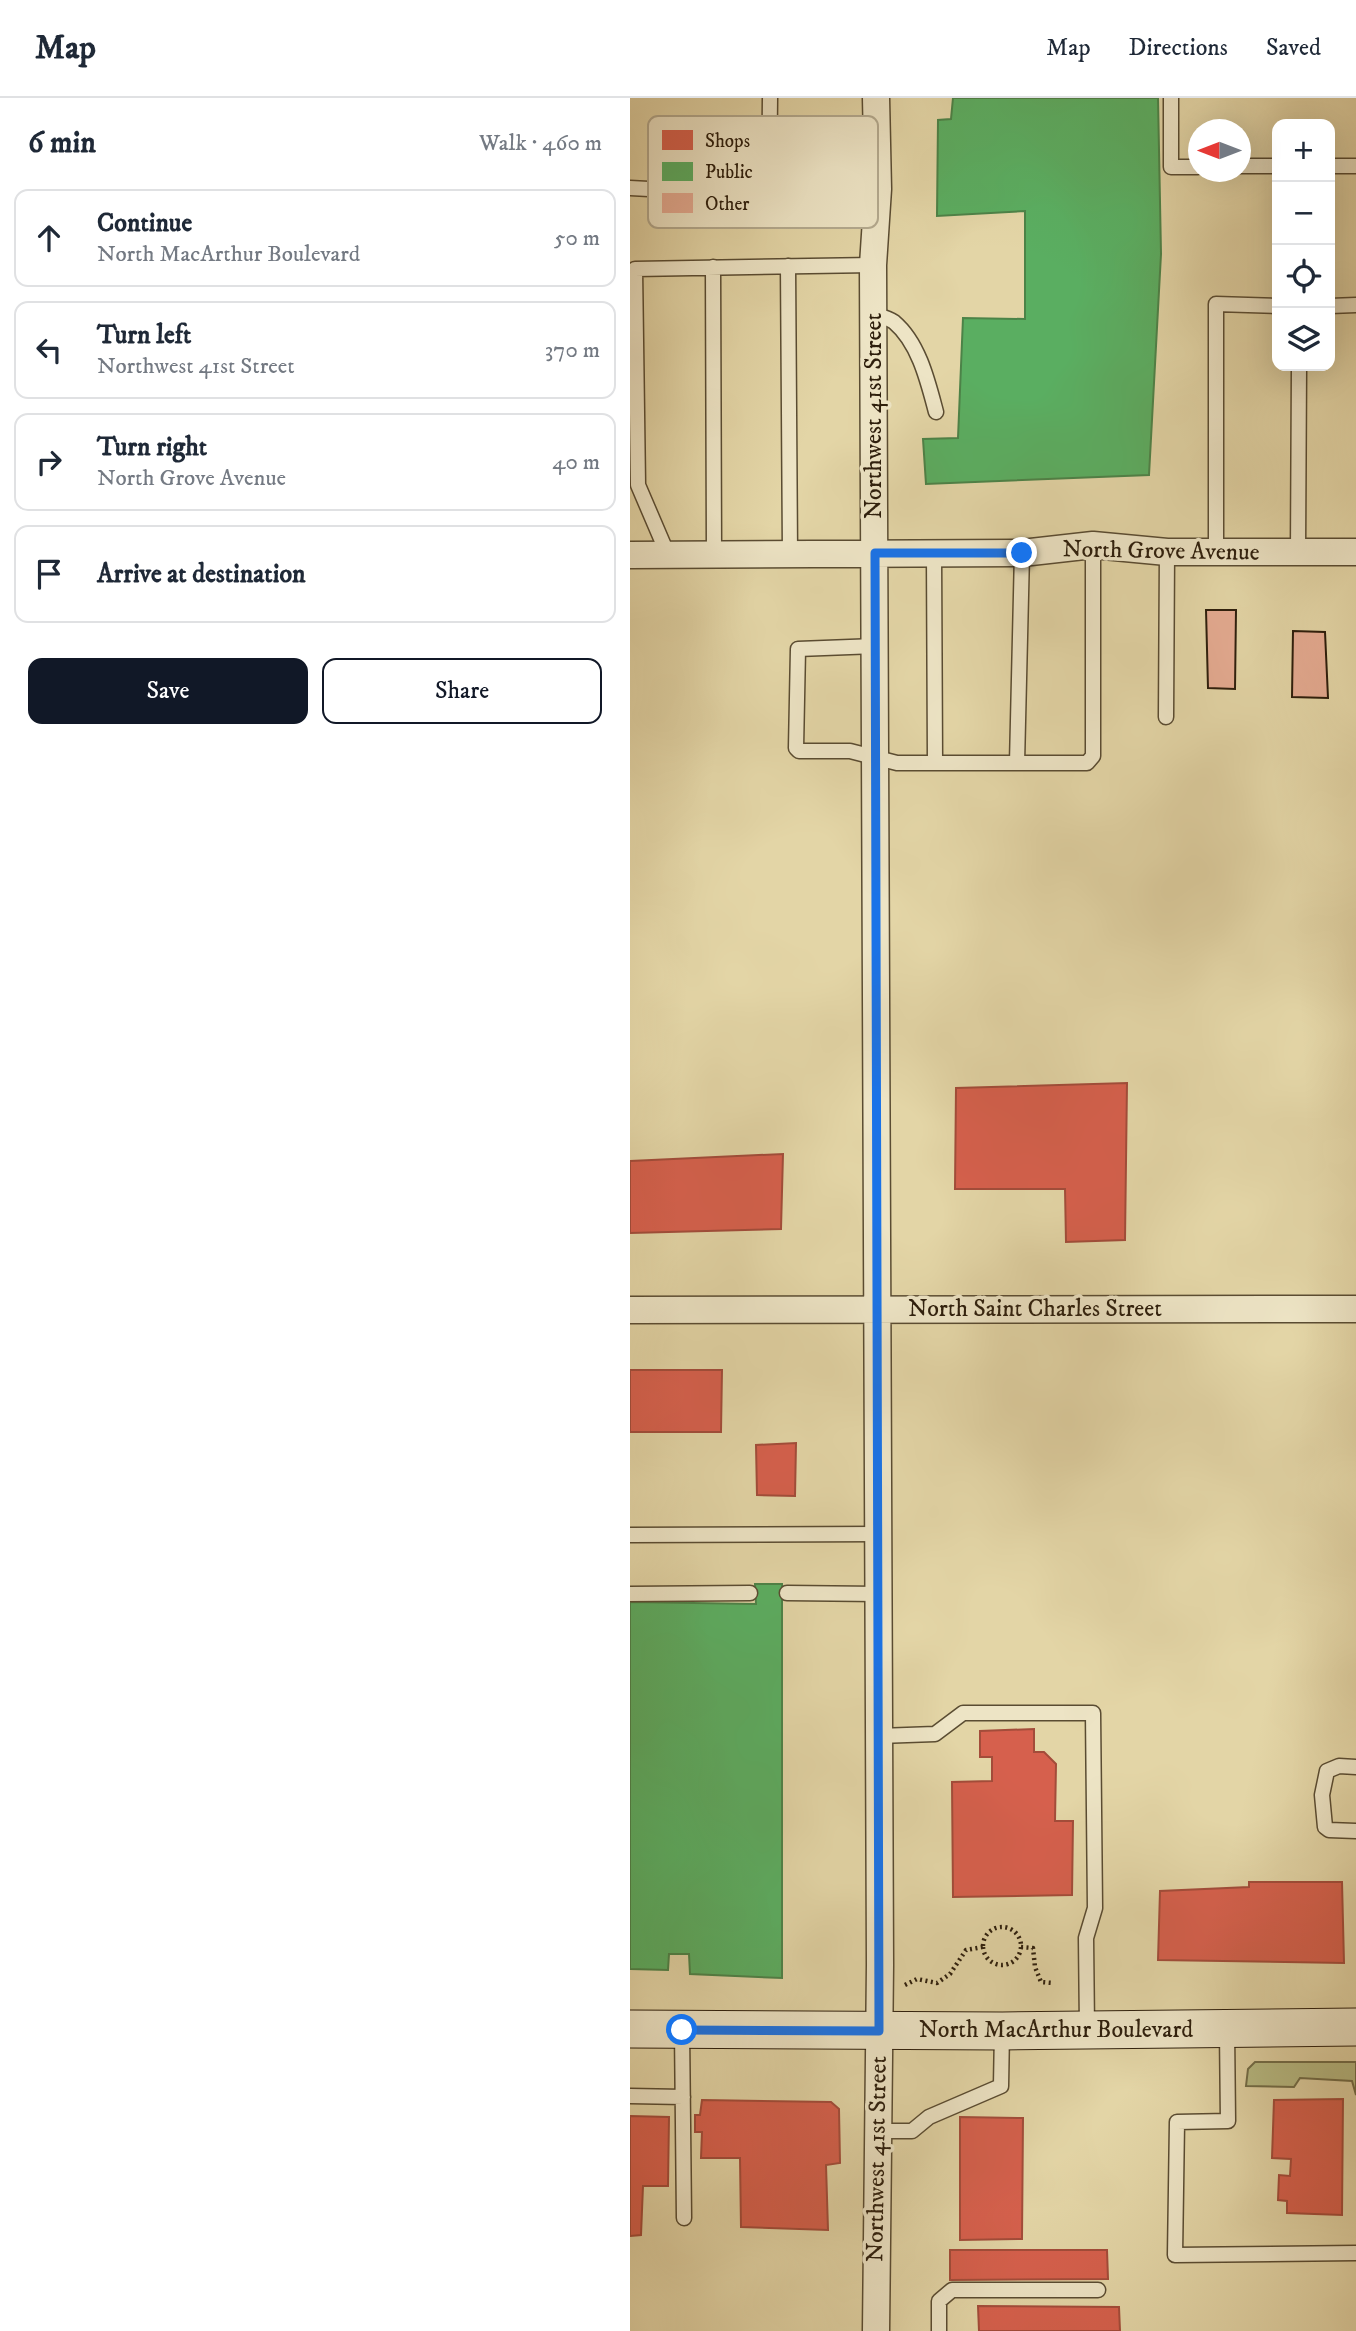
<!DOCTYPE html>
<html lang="en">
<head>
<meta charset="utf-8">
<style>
	body { margin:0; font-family:"IM FELL DW Pica",serif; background:#f6f6f7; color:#1f2937 }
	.controls { position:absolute; right:21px; top:21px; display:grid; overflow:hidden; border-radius:14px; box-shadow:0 7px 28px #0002 }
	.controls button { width:63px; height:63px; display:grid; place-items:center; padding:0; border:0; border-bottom:2px solid #e0e1e3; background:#fff; color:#1f2937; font:35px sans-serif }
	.compass { position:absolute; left:558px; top:21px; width:63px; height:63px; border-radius:50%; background:#fff; box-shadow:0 7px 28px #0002; rotate:270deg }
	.stop { position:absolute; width:21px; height:21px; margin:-16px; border:5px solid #1a73e8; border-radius:50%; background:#fff }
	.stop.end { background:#1a73e8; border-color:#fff; box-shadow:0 2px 7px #0008 }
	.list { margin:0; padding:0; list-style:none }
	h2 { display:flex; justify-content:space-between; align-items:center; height:91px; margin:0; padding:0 28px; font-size:30px }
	h2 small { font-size:23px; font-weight:400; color:#747a83 }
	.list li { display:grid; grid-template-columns:46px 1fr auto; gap:21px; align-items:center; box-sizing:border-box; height:98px; margin:0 14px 14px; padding:0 14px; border:2px solid #e0e1e3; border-radius:14px }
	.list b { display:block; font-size:26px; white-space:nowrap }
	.list p { margin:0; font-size:23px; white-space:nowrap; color:#747a83 }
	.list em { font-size:23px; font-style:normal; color:#747a83 }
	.actions { display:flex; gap:14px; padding:21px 28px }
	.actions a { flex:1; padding:16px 0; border:2px solid #111827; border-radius:14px; text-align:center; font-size:24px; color:#111827 }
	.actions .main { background:#111827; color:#fff }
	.icon { flex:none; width:38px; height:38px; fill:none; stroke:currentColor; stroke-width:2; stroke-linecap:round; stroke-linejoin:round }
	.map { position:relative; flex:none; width:726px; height:2233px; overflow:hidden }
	header { display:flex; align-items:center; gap:42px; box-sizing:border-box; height:98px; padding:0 35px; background:#fff; border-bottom:2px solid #e0e1e3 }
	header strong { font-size:33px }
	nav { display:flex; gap:38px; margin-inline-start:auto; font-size:24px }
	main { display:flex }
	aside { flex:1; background:#fff }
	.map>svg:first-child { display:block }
	.green { fill:#b8bc84; stroke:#726d48; stroke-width:2 }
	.shops { fill:#d6604d; stroke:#a34c3a; stroke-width:2 }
	.public { fill:#5aae61; stroke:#4c8348; stroke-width:2 }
	.building { fill:#e5ab92; stroke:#2d1e0c; stroke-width:2 }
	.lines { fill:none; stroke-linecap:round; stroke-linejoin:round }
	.service-casing { stroke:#5a4c32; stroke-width:17 }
	.minor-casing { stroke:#5a4c32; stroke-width:29 }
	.secondary-casing { stroke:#2d1e0c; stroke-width:39 }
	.path { stroke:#2d1e0c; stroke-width:4.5; stroke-dasharray:2 3.5; stroke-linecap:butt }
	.service { stroke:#ede4c5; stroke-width:14 }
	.minor { stroke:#ede4c5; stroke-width:26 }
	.secondary { stroke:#ede4c5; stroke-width:37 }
	.route { stroke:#1a73e8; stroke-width:9 }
	.labels { text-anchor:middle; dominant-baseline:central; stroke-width:7; stroke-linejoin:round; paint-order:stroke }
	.street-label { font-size:24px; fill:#2d1e0c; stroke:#ede4c5 }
	.key { fill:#ede4c5; stroke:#b3a98e; stroke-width:2 }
	.key-label { font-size:19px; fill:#2d1e0c }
</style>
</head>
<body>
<header>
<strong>Map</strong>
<nav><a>Map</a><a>Directions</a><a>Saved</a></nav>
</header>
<main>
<aside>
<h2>6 min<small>Walk · 460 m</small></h2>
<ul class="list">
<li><svg class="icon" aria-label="ahead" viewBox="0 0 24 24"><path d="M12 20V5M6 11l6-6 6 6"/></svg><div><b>Continue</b><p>North MacArthur Boulevard</p></div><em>50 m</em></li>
<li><svg class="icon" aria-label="left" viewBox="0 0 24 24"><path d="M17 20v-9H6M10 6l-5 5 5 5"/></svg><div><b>Turn left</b><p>Northwest 41st Street</p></div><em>370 m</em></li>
<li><svg class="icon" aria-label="right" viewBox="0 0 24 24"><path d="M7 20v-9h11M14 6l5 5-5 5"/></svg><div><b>Turn right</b><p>North Grove Avenue</p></div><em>40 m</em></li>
<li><svg class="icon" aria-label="arrive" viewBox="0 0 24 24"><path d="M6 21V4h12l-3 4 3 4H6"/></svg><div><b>Arrive at destination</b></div></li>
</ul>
<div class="actions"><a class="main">Save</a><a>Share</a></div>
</aside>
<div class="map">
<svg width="726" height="2233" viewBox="0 0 726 2233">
	<rect width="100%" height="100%" fill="#e3d5a6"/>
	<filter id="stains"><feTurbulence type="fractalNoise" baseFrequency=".00286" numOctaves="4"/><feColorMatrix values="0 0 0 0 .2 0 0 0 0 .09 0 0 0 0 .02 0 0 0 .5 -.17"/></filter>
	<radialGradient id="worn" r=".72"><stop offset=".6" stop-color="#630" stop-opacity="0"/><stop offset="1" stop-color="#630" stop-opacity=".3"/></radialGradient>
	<path class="green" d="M625,1964H726V1997L722,1983L670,1980L664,1989L616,1988L618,1971Z"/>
	<path class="shops" d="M497,985L495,1142L436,1144L435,1091H325L326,990Z
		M153,1056L151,1131L0,1135V1063Z
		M0,1272H92L91,1334H0Z
		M166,1345L165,1398L127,1397L126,1347Z
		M404,1631V1654H414L426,1666L425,1723H443L442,1797L323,1799L322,1684L362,1683V1659H350V1633Z
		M619,1784H712L714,1865L528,1862L530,1793L619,1789Z
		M713,2001L712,2117L657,2115V2103L648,2102L649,2077L660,2078L661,2061L642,2060L644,2002Z
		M72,2002L201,2004L209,2011L210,2065L196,2067L198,2132L111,2129L110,2060H71L72,2034H65V2017H70Z
		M0,2018L39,2019L38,2088H13L11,2137L0,2138Z
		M330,2019L393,2020L392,2141L330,2142Z
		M320,2152H477L478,2181L320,2182Z
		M348,2208L489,2209L490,2233H349Z"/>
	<path class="public" d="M323,0H528L531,156L519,377L296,386L293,341L328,340L333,220L395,221V113L307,118L308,22L321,21Z
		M125,1486H152V1880L60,1876L59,1856H39L38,1872L0,1871V1504L126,1506Z"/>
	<path class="building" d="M576,512H606L605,591L578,590Z
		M663,533L695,534L698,600L662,599Z"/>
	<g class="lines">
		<defs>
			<path id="service" d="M541,0V69H568
				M610,68H647
				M700,68H726
				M0,90L56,93L248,91
				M139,92L140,0
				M158,168L160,456
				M83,169L84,456
				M700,208L726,207
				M243,216C250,218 259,220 264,224C289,245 298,284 306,314
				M586,454V206L647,208
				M668,454L669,268
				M304,456L305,665
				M38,457L8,387L5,171L243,167
				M246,548L168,551L166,650L169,653H220L267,665H457L463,658V447
				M536,619L537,454
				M387,665L392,455
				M0,1437L248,1436
				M157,1495L248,1496
				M0,1496L120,1495
				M249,1638L305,1636L333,1615H463L465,1810L456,1840L457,1931
				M726,1669L709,1668L697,1673L692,1697L695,1729L699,1732L726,1733
				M52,1932L54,2120
				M597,1932L598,2023L547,2024L545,2157L726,2155
				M0,1998L53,1999
				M247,2033H282L299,2019L371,1988L372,1933
				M309,2233V2203L322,2192H468"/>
			<path id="minor" d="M0,457L392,455L463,447L537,454H726
				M0,1212L726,1211
				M246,2233L250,1867L243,167L248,91L246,0"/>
			<path id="secondary" d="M0,1931L372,1933L726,1929"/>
		</defs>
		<use href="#service" class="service-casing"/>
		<use href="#minor" class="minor-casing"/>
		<use href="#secondary" class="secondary-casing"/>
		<path class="path" d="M353 1848a19 19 0 1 1 38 0a19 19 0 1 1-38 0Z
			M391,1849L403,1850L405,1869L411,1884L423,1885
			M275,1887L287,1881L307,1885L320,1876L336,1852L353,1849"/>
		<use href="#service" class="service"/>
		<use href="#minor" class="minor"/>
		<use href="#secondary" class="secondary"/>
	</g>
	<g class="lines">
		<path class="route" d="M52,1932L249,1933L245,455H392"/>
	</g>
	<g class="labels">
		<g class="street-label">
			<text transform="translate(244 318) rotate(-90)">Northwest 41st Street</text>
			<text transform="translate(531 453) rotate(1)">North Grove Avenue</text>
			<text x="405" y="1211">North Saint Charles Street</text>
			<text x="426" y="1932">North MacArthur Boulevard</text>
			<text transform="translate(247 2061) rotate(-89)">Northwest 41st Street</text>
		</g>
	</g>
	<rect x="18" y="18" width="230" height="112" rx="10" class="key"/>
	<rect x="32" y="32" width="31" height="20" fill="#d6604d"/>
	<rect x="32" y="64" width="31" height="19" fill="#5aae61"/>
	<rect x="32" y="95" width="31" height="20" fill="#e5ab92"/>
	<g class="key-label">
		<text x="75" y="49">Shops</text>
		<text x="75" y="80">Public</text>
		<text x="75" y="112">Other</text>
	</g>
	<rect width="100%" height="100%" filter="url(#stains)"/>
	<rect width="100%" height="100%" fill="url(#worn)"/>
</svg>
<div class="controls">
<button>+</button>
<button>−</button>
<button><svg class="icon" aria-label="locate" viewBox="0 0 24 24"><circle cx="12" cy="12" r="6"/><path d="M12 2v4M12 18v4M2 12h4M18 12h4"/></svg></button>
<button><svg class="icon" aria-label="layers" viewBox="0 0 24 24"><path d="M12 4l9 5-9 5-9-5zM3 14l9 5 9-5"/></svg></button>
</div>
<svg class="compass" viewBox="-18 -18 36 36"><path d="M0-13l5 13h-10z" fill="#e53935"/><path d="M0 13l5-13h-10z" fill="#747a83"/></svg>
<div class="stop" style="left:52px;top:1932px"></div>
<div class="stop end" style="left:392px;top:455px"></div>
</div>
</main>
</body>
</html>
